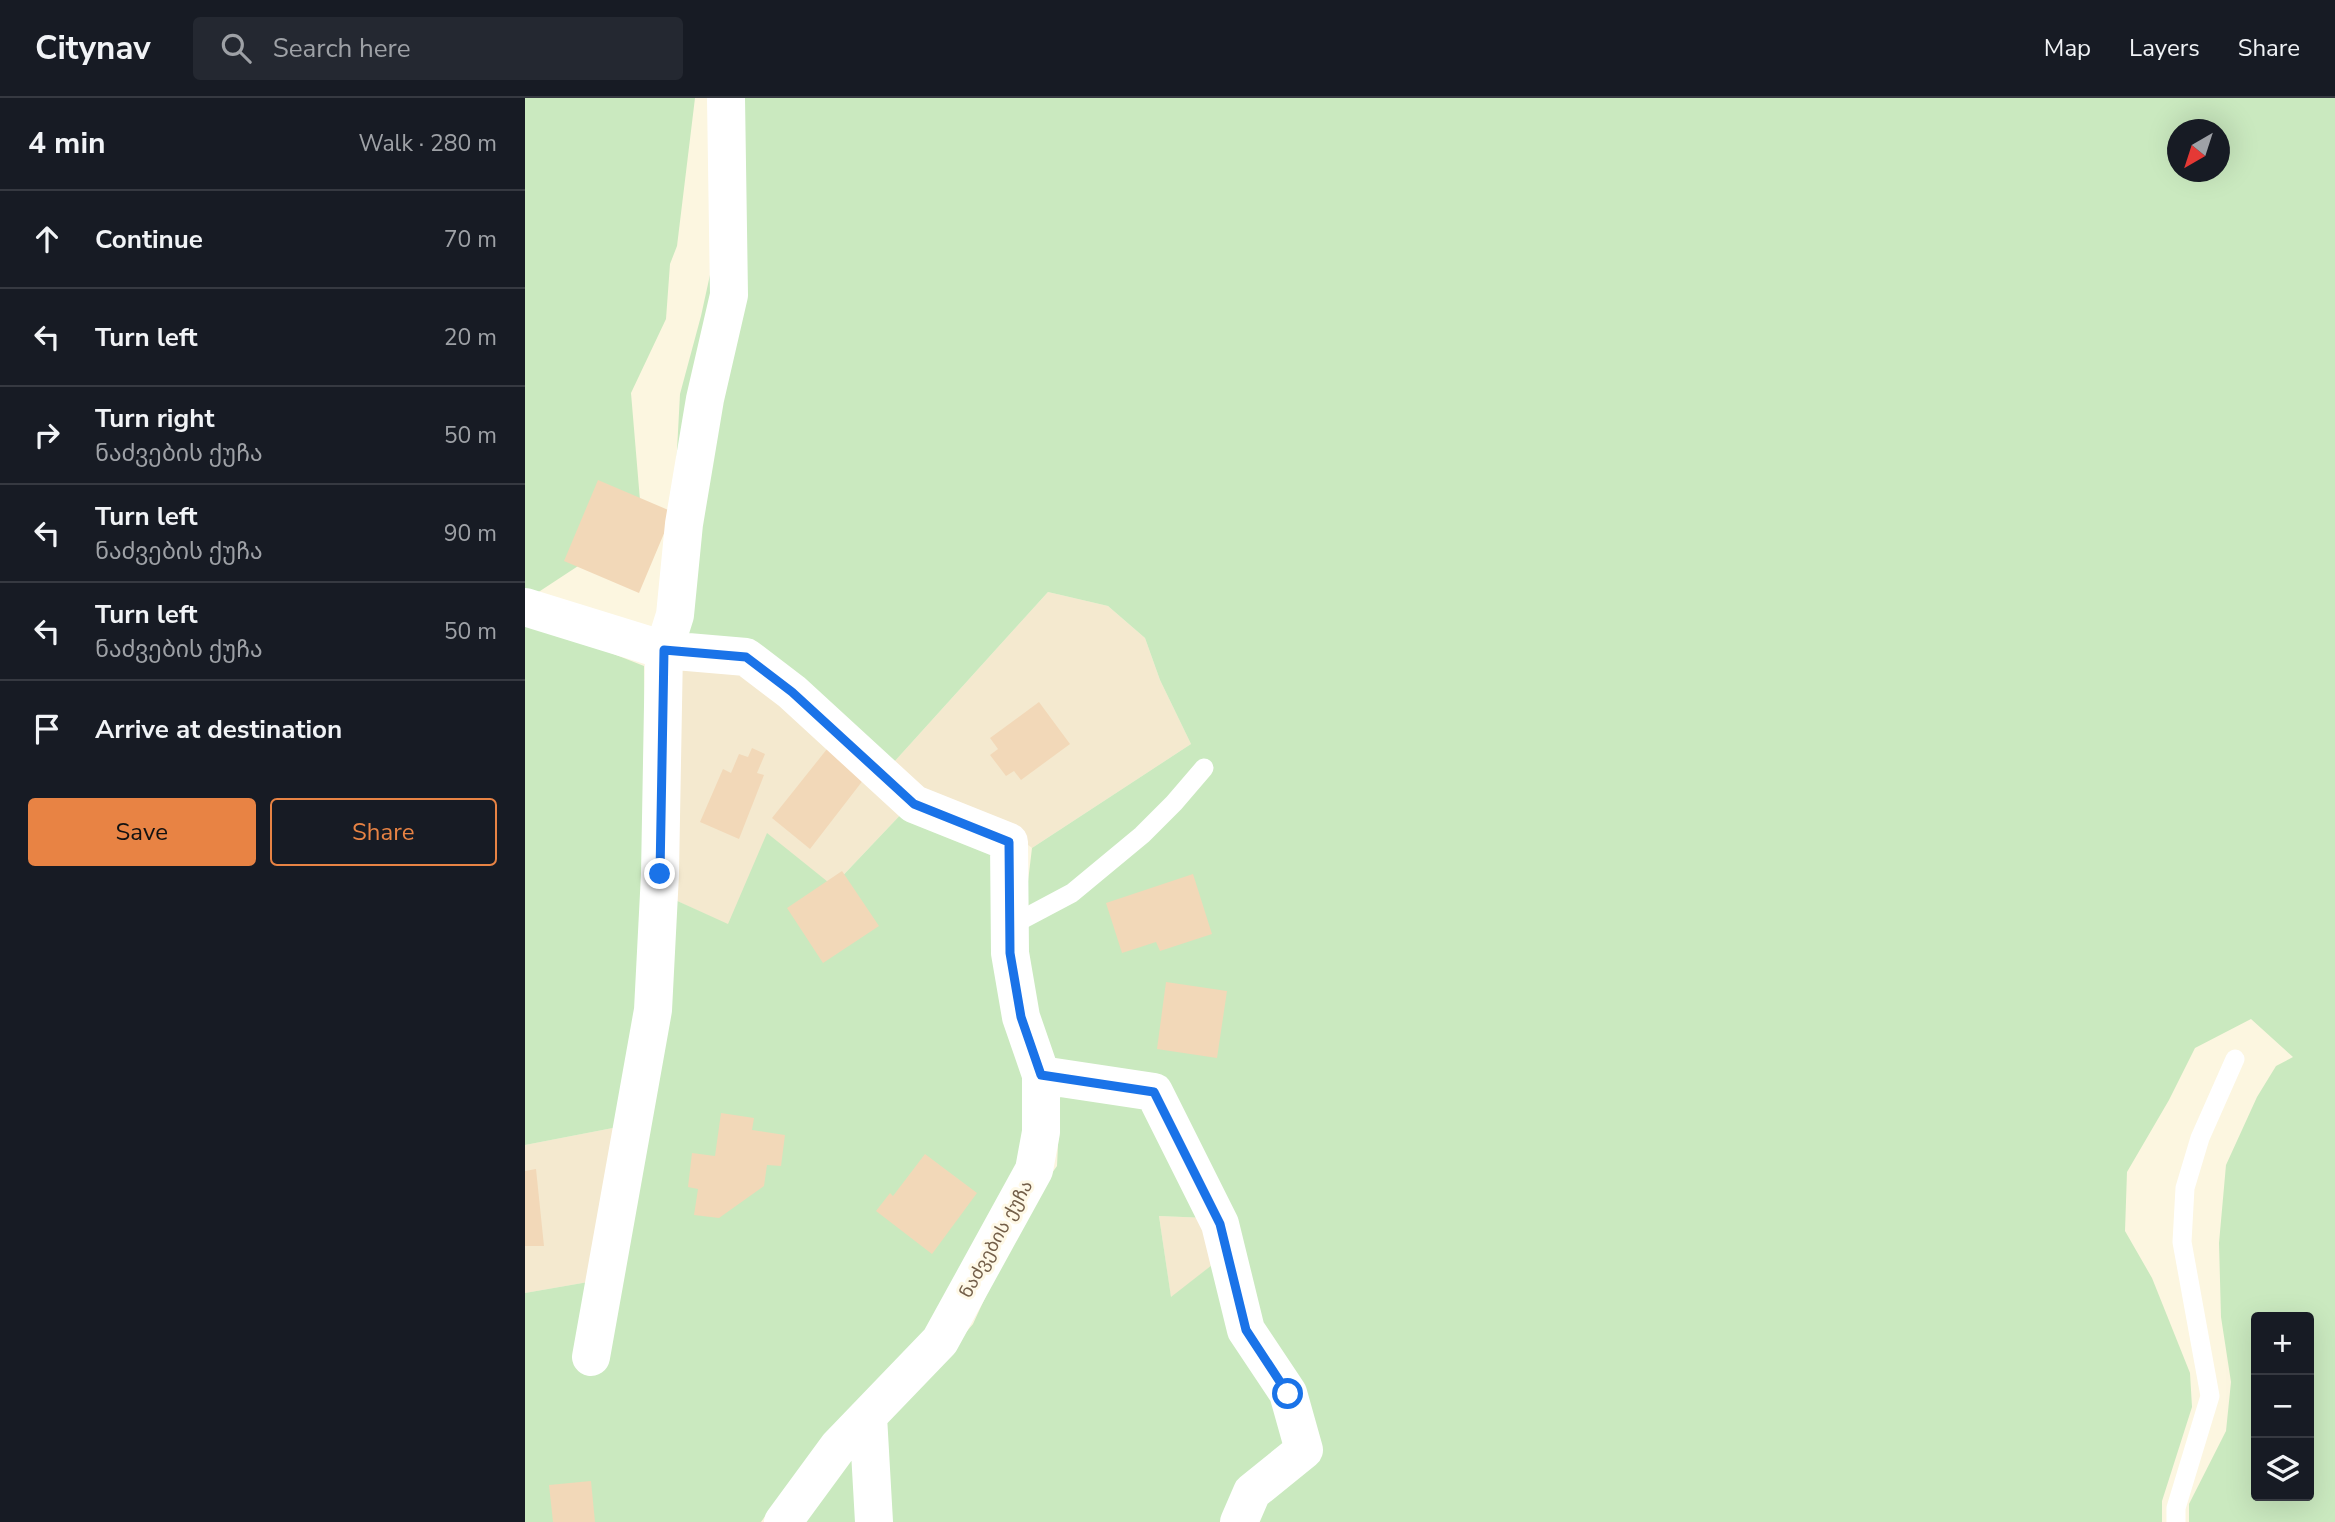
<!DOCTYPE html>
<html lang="en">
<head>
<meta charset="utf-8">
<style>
	body { margin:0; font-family:"Nunito Sans","Noto Sans Georgian",sans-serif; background:#242831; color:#f1f3f6 }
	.controls { position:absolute; right:21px; bottom:21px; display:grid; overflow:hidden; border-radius:7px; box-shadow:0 7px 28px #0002 }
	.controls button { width:63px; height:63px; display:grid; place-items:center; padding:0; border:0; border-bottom:2px solid #363941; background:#171b24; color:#f1f3f6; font:35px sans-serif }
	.compass { position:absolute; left:1642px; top:21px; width:63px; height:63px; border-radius:50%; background:#171b24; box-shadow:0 7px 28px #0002; rotate:219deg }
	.stop { position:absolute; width:21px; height:21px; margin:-16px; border:5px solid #1a73e8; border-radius:50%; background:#fff }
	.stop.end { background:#1a73e8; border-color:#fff; box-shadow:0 2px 7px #0008 }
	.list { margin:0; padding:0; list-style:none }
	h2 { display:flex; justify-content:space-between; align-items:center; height:91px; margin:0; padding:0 28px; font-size:30px }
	h2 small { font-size:23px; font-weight:400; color:#9ea1a6 }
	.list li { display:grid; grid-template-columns:46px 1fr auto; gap:21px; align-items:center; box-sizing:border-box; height:98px; padding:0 28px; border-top:2px solid #363941 }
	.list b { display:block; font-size:26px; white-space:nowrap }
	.list p { margin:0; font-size:23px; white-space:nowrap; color:#9ea1a6 }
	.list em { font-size:23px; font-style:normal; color:#9ea1a6 }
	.actions { display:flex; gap:14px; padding:21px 28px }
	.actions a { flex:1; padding:16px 0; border:2px solid #e88344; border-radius:7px; text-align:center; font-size:24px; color:#e88344 }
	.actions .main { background:#e88344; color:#111 }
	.icon { flex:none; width:38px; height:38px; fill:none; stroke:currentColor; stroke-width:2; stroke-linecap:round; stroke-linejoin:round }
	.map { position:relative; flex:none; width:1810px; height:1424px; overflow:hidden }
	header { display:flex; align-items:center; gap:42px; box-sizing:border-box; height:98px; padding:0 35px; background:#171b24; border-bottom:2px solid #363941 }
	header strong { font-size:33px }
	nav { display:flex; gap:38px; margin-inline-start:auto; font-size:24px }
	.search { width:490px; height:63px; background:#242831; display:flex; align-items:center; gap:18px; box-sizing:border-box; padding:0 24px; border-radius:7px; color:#9ea1a6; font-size:26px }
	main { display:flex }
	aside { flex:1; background:#171b24 }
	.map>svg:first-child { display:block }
	.residential { fill:#f4e9cf }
	.green { fill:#cae9bf; fill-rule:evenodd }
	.building { fill:#f2d8b8 }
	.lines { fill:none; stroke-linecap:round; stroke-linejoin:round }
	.service { stroke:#fff; stroke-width:19 }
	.minor { stroke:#fff; stroke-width:38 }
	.route { stroke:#1a73e8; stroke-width:9 }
	.labels { text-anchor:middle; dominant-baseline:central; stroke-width:6; stroke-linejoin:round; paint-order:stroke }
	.street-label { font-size:18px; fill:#735e48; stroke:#fff9e7 }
</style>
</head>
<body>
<header>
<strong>Citynav</strong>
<div class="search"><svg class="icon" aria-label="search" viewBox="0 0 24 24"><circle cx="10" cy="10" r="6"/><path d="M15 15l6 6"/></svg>Search here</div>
<nav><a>Map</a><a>Layers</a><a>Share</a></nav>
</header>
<main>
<aside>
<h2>4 min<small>Walk · 280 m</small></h2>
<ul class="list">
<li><svg class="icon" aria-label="ahead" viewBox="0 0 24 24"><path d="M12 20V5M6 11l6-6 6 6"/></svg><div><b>Continue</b></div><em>70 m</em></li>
<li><svg class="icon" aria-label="left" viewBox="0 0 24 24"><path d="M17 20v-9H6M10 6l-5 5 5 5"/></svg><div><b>Turn left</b></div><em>20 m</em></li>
<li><svg class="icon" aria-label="right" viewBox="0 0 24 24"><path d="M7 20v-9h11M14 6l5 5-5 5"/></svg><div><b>Turn right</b><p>ნაძვების ქუჩა</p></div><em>50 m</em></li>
<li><svg class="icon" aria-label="left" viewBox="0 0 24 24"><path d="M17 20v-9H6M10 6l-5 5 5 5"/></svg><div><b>Turn left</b><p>ნაძვების ქუჩა</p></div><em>90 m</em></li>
<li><svg class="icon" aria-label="left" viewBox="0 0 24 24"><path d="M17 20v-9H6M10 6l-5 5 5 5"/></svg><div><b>Turn left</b><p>ნაძვების ქუჩა</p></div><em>50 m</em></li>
<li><svg class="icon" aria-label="arrive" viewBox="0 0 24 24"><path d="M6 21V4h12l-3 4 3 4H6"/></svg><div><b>Arrive at destination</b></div></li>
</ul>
<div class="actions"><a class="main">Save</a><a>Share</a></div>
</aside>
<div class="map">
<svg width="1810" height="1424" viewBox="0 0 1810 1424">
	<rect width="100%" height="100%" fill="#fcf6e0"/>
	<path class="residential" d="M523,494L583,508L620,540L635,582L666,646L507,750L482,731L420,708L369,664Z
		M140,571L230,577L381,711L308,788L203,827L148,801Z
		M93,1029L69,1183L0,1195V1047Z
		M634,1118L682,1120L692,1163L646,1200Z"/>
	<path class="green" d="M0,0H170L152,148L145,166L141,221L106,295L117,426L12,495L0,492Z
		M205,0H1810V1424H1664V1406L1701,1333L1706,1284L1696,1219L1694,1145L1701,1067L1732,999L1751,968L1768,959L1726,921L1670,950L1644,1002L1602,1074L1600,1133L1627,1180L1665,1275L1667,1309L1637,1403V1424H723L787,1357L731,1232L627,983L527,970L496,842L507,750L666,646L635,582L620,540L583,508L523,494L369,664L223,541L158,550L146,466L155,296L176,218L197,122ZM1652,32H1694V74H1652ZM1731,1219H1784V1398H1731Z
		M0,521L119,568L123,798L117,918L93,1029L0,1047Z
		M381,711L471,753L500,979L503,1045L415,1219L260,1390L236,1424H0V1195L69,1183L148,801L203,826L242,735L308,788Z
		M532,995L620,1003L682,1120L634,1118L646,1199L692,1163L767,1345L699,1424H361L354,1322L427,1251L448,1226L500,1113L532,1068L534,1027Z
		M337,1343L339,1424H275Z"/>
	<path class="building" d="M73,382L148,414L114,495L39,463Z
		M514,604L545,646L496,682L489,673L481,678L465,657L473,651L465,640Z
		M227,650L240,656L232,675L239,677L214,741L175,724L198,671L206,675L214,656L223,659Z
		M302,651L339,681L285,751L247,720Z
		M317,773L354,828L298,865L262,810Z
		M668,776L687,836L635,853L631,844L597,855L581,805Z
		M641,884L702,893L692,960L632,951Z
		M196,1015L229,1020L227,1032L260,1037L256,1068L242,1067L239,1088L194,1120L169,1117L173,1091L163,1089L167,1055L190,1058Z
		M400,1056L452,1095L407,1156L351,1113L365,1095L368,1098Z
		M11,1071L19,1148H0V1073Z
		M66,1383L70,1424H28L24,1387Z"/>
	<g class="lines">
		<path class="service" d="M485,828L547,795L617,737L649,705L679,670
			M1651,1424V1410L1685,1298L1657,1144L1660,1090L1675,1040L1710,961"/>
		<path class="minor" d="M0,509L139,552L221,559L267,594L389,706L484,744L485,855L496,919L516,977V1034L509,1072L415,1243L313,1349L258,1424
			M516,977L629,994L695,1126L721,1232L763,1295L779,1352L727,1394L714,1424
			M66,1259L128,912L135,776L139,552L150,517L159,426L180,301L204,197L201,0
			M343,1318L349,1424"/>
	</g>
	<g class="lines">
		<path class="route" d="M135,776L139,552L221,559L267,594L389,706L484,744L485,855L496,919L516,977L629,994L695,1126L721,1232L763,1296"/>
	</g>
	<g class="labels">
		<g class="street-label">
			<text transform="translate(471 1141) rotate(-61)">ნაძვების ქუჩა</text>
		</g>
	</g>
</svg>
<div class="controls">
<button>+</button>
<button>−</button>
<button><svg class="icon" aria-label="layers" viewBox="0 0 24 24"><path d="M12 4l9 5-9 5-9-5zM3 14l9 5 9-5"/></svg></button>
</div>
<svg class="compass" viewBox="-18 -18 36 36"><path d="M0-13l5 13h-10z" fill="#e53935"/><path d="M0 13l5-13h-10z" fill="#9ea1a6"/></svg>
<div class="stop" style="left:763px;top:1296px"></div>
<div class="stop end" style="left:135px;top:776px"></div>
</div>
</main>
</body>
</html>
